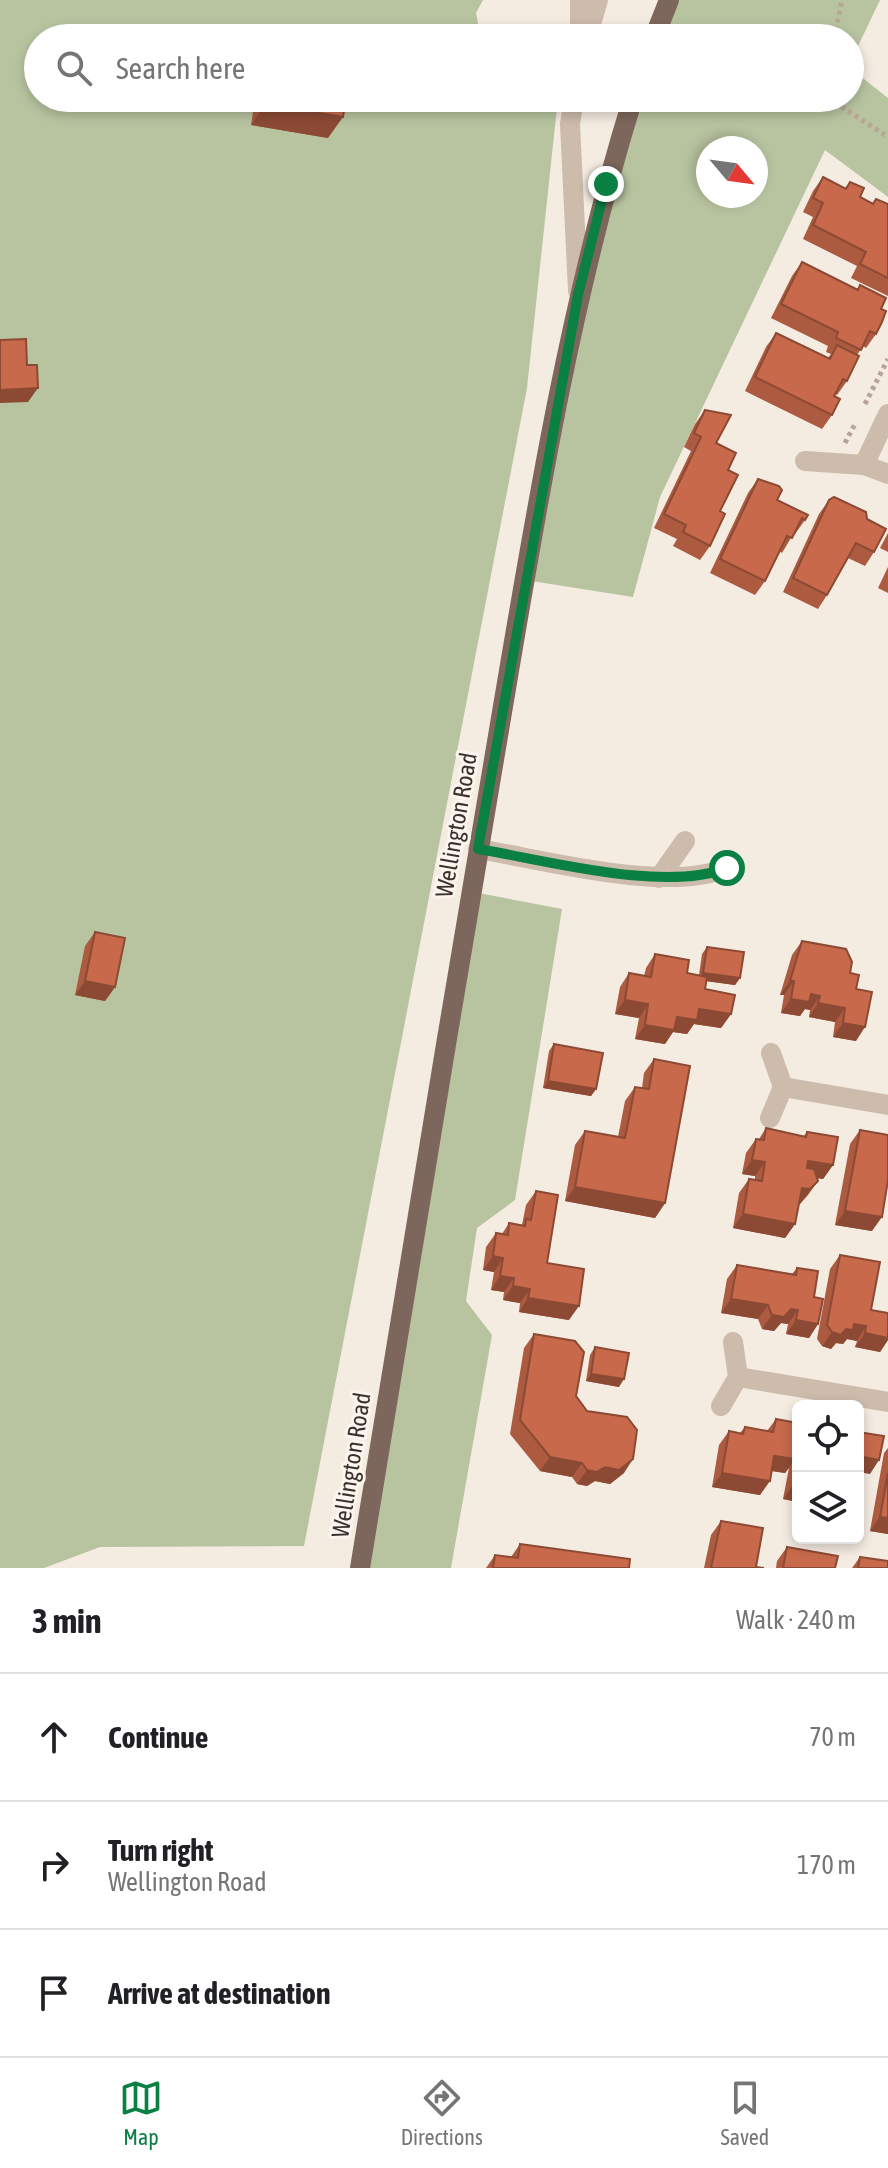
<!DOCTYPE html>
<html lang="en">
<head>
<meta charset="utf-8">
<style>
	body { margin:0; font-family:"Asap Condensed",sans-serif; background:#f2f2f2; color:#202124 }
	.controls { position:absolute; right:24px; bottom:24px; display:grid; overflow:hidden; border-radius:12px; box-shadow:0 4px 12px #0003 }
	.controls button { width:72px; height:72px; display:grid; place-items:center; padding:0; border:0; border-bottom:2px solid #e0e0e0; background:#fff; color:#202124; font:40px sans-serif }
	.compass { position:absolute; left:696px; top:136px; width:72px; height:72px; border-radius:50%; background:#fff; box-shadow:0 4px 12px #0003; rotate:119deg }
	.stop { position:absolute; width:24px; height:24px; margin:-18px; border:6px solid #0b8043; border-radius:50%; background:#fff }
	.stop.end { background:#0b8043; border-color:#fff; box-shadow:0 2px 8px #0008 }
	.list { margin:0; padding:0; list-style:none }
	h2 { display:flex; justify-content:space-between; align-items:center; height:104px; margin:0; padding:0 32px; font-size:34px }
	h2 small { font-size:26px; font-weight:400; color:#757577 }
	.list li { display:grid; grid-template-columns:52px 1fr auto; gap:24px; align-items:center; box-sizing:border-box; height:128px; padding:0 32px; border-top:2px solid #e0e0e0 }
	.list b { display:block; font-size:30px; white-space:nowrap }
	.list p { margin:0; font-size:26px; white-space:nowrap; color:#757577 }
	.list em { font-size:26px; font-style:normal; color:#757577 }
	.icon { flex:none; width:44px; height:44px; fill:none; stroke:currentColor; stroke-width:2; stroke-linecap:round; stroke-linejoin:round }
	.map { position:relative; flex:none; width:888px; height:1568px; overflow:hidden }
	.search { position:absolute; background:#fff; box-shadow:0 4px 12px #0003; left:24px; right:24px; top:24px; height:88px; display:flex; align-items:center; gap:20px; box-sizing:border-box; padding:0 28px; border-radius:44px; color:#757577; font-size:30px }
	.sheet { height:488px; background:#fff }
	nav { display:flex; justify-content:space-around; align-items:center; box-sizing:border-box; height:112px; border-top:2px solid #e0e0e0; background:#fff; font-size:22px; color:#757577 }
	nav a { display:grid; justify-items:center; gap:4px }
	nav .on { color:#0b8043 }
	.map>svg:first-child { display:block }
	.green { fill:#b8c4a0; fill-rule:evenodd }
	.lines { fill:none; stroke-linecap:round; stroke-linejoin:round }
	.path { stroke:#b9a596; stroke-width:5; stroke-dasharray:4 4; stroke-linecap:butt }
	.minor { stroke:#cdbbac; stroke-width:20 }
	.major { stroke:#7d675c; stroke-width:20 }
	.wall { fill:#ac5a40 }
	.shaded-wall { fill:#8c4a34 }
	.building { fill:#c8694b; stroke:#8c4a34; stroke-width:2 }
	.route { stroke:#0b8043; stroke-width:10 }
	.labels { text-anchor:middle; dominant-baseline:central; stroke-width:6; stroke-linejoin:round; paint-order:stroke }
	.street-label { font-size:24px; fill:#3b302b; stroke:#fbf5ee }
</style>
</head>
<body>
<div class="map">
<svg width="888" height="1568" viewBox="0 0 888 1568">
	<rect width="100%" height="100%" fill="#f4ebe1"/>
	<path class="green" d="M0,0H483L476,13L481,38H38V98H558L527,388L304,1546L100,1547L44,1568H0Z
		M669,0H880L850,63V38H654Z
		M850,68L888,98V197L825,150L660,497L633,597L525,580L633,98H850ZM708,148H756V196H708Z
		M473,892L562,909L515,1200L477,1228L466,1301L492,1335L451,1568H360Z"/>
	<g class="lines">
		<path class="path" d="M834,38L842,0
			M828,98L888,137
			M865,404L888,359
			M845,443L855,424"/>
		<path class="minor" d="M580,34V0
			M587,38L598,0
			M574,98L570,124L578,291
			M805,461L864,465L888,474
			M864,465L888,414
			M478,849C545,860 665,893 727,868
			M659,878L685,841
			M783,1087L888,1105
			M770,1118L783,1087L771,1053
			M738,1377L888,1402
			M721,1406L738,1377L733,1342"/>
		<path class="major" d="M654,38L669,0
			M360,1568C406,1289 451,1009 499,730C535,517 569,304 633,98"/>
	</g>
	<path class="wall" d="M255,98H346L328,138L251,125Z
		M823,177L845,188L850,182L860,197L873,203L888,204V296L851,278L857,266L803,239L813,217L803,212L813,191Z
		M802,262L881,309L876,334L866,348L863,346L857,355L847,381L837,395L835,394L832,415L822,429L745,391L766,347L776,333L828,358L831,354L826,352L828,346L771,318L792,276Z
		M705,410L728,470L720,511L710,546L700,560L673,546L677,539L654,528L691,451L684,447L695,424Z
		M758,479L777,500L805,520L795,534L794,533L782,553L779,551L765,581L755,595L710,573L748,493Z
		M829,500L867,519L874,552L865,566L848,558L827,595L818,609L783,592L819,514Z
		M888,533V552L880,548Z
		M888,567V593L878,588Z
		M95,932L115,987L105,1001L75,995L85,946Z
		M802,941L850,973L856,989V1041L833,1037L835,1022L809,1017L810,1010L805,1009L800,1016L781,1013L784,995H780L792,955Z
		M707,947L740,978L735,985L706,981L705,989L731,1014L721,1028L694,1024L687,1034L673,1032L665,1044L635,1039L639,1018L615,1014L620,987L629,973L644,976L646,968L655,954L687,973L699,975L702,954Z
		M554,1044L596,1089L591,1096L543,1088L549,1051Z
		M654,1059L665,1203L655,1218L565,1201L575,1145L585,1131L618,1137L625,1101L635,1087L642,1088L644,1073Z
		M766,1128L803,1137L807,1132L833,1165L823,1179L817,1178L818,1181L808,1195L800,1204L799,1203L795,1224L785,1238L733,1228L739,1193L749,1179L755,1180V1176L742,1174L746,1153L756,1139H759Z
		M860,1130L872,1231L835,1225L850,1144Z
		M536,1191L547,1263L569,1320L519,1312L520,1303L503,1300L504,1292L491,1290L494,1272L483,1270L486,1247L496,1233L502,1234L509,1223L522,1225L526,1205Z
		M840,1255L888,1338V1340L880,1352L855,1347L857,1341L847,1339L843,1344L836,1343L831,1349L822,1346L817,1339L830,1269Z
		M737,1265L792,1274L797,1268L814,1297L818,1324L809,1338L786,1334L788,1324L781,1323L774,1331L762,1329L758,1319L721,1313L727,1279Z
		M534,1334L576,1396L624,1473L610,1484L595,1481L587,1486L577,1484L572,1477L540,1471L510,1434L524,1348Z
		M595,1347L619,1387L586,1381L590,1355Z
		M776,1419L798,1423V1502L783,1499L789,1468L785,1473L772,1471L760,1495L712,1487L719,1445L729,1431L740,1433L745,1427L767,1431Z
		M888,1448V1534L870,1531L884,1453Z
		M721,1521L756,1567L764,1568H704L711,1535Z
		M520,1544L629,1568H486L495,1555L511,1557Z
		M787,1547L835,1568H776L777,1561Z
		M860,1557L888,1568H852Z"/>
	<path class="shaded-wall" d="M265,104L343,117L328,138L251,125Z
		M38,388L28,402L0,403V390Z
		M703,973L740,978L735,985L698,980Z
		M85,981L115,987L105,1001L75,995Z
		M790,981H794L784,995H780Z
		M811,994L820,996L810,1010L805,1009L800,1016L781,1013L791,999Z
		M625,1000L648,1004L639,1018L615,1014Z
		M818,1003L845,1008L835,1022L809,1017Z
		M699,1009L731,1014L721,1028L694,1024L687,1034L673,1032L665,1044L635,1039L645,1025L677,1017Z
		M843,1023L865,1027L856,1041L833,1037Z
		M548,1081L596,1089L591,1096L543,1088Z
		M752,1160L765,1162L755,1176L742,1174Z
		M808,1161L833,1165L823,1179L798,1175Z
		M818,1181L800,1204L792,1202L802,1188Z
		M575,1187L665,1203L655,1218L565,1201Z
		M845,1211L882,1217L872,1231L835,1225Z
		M743,1214L795,1224L785,1238L733,1228Z
		M493,1256L503,1258L494,1272L483,1270Z
		M500,1276L514,1278L504,1292L491,1290Z
		M513,1286L530,1289L520,1303L503,1300Z
		M528,1298L579,1306L569,1320L519,1312Z
		M731,1299L768,1305L758,1319L721,1313Z
		M791,1309L798,1310L788,1324L781,1323L774,1331L762,1329L772,1315Z
		M796,1320L818,1324L809,1338L786,1334Z
		M854,1324L866,1326L857,1341L847,1339L843,1344L836,1343L831,1349L822,1346L832,1332Z
		M865,1333L888,1338V1340L880,1352L855,1347Z
		M591,1374L624,1379L619,1387L586,1381Z
		M774,1456L795,1459L785,1473L765,1470Z
		M858,1456L879,1460L870,1474L858,1472Z
		M550,1457L582,1463L572,1477L540,1471Z
		M633,1459L624,1473L610,1484L595,1481L587,1486L577,1484L587,1470Z
		M722,1473L770,1481L760,1495L712,1487Z
		M793,1485L798,1486V1502L783,1499Z
		M880,1517L888,1518V1534L870,1531Z"/>
	<path class="building" d="M266,98H346L343,117L265,104Z
		M823,177L846,189L850,182L864,188L860,197L873,204L876,199L888,204V278L860,264L866,252L813,225L823,203L813,198Z
		M802,262L858,290L860,285L886,298L881,309L886,311L882,322L876,334L870,331L861,350L836,338L838,332L781,304Z
		M776,333L830,359L837,345L859,356L847,381L843,379L834,396L840,399L832,415L755,377Z
		M26,339L27,365H37L38,388L0,390V340Z
		M705,410L731,415L716,443L736,453L728,470L738,475L720,511L725,514L710,546L683,532L686,525L664,514L701,437L694,433Z
		M758,479L779,486L782,490L777,500L808,515L805,520L802,518L792,538L787,536L765,581L720,559Z
		M834,497L866,512L867,519L886,529L874,552L856,543L827,595L793,578L829,500Z
		M95,932L125,938L115,987L85,981Z
		M802,941L846,949L852,962L850,973L859,975L856,989L872,992L865,1027L843,1023L845,1008L818,1003L820,996L811,994L809,1002L791,999L794,981H790Z
		M707,947L744,952L740,978L703,973Z
		M655,954L689,960L687,973L707,977L705,989L735,995L731,1014L699,1009L697,1020L677,1017L674,1030L645,1025L648,1004L625,1000L629,973L651,977Z
		M554,1044L603,1053L596,1089L548,1081Z
		M654,1059L690,1066L665,1203L575,1187L585,1131L625,1138L635,1087L649,1089Z
		M766,1128L806,1137L807,1132L838,1137L833,1165L808,1161L807,1168L814,1169L818,1181L810,1189L802,1188L795,1224L743,1214L749,1179L762,1181L765,1162L752,1160L756,1139L764,1140Z
		M860,1130L888,1135V1180L882,1217L845,1211Z
		M536,1191L558,1195L547,1263L584,1269L579,1306L528,1298L530,1289L513,1286L514,1278L500,1276L503,1258L493,1256L496,1233L508,1235L509,1223L525,1226L526,1219L531,1220Z
		M840,1255L880,1262L871,1310L888,1313V1338L865,1333L866,1326L854,1324L853,1330L846,1329L841,1335L832,1332L827,1325Z
		M737,1265L796,1275L797,1268L818,1271L814,1297L823,1299L818,1324L796,1320L798,1310L791,1309L784,1317L772,1315L768,1305L731,1299Z
		M534,1334L575,1341L584,1352L576,1396L587,1411L627,1417L637,1430L633,1459L619,1470L605,1467L597,1472L587,1470L582,1463L550,1457L520,1420Z
		M595,1347L629,1353L624,1379L591,1374Z
		M776,1419L798,1423V1443L795,1459L774,1456L770,1481L722,1473L729,1431L743,1434L745,1427L773,1432Z
		M858,1432L884,1436L879,1460L858,1456Z
		M798,1458V1486L793,1485Z
		M888,1473V1518L880,1517Z
		M721,1521L763,1528L756,1567L764,1568H711Z
		M520,1544L630,1559L629,1568H493L495,1555L518,1558Z
		M787,1547L838,1556L835,1568H783Z
		M860,1557L888,1561V1568H858Z"/>
	<g class="lines">
		<path class="route" d="M606,184L578,295L478,849C546,860 664,893 727,868"/>
	</g>
	<g class="labels">
		<g class="street-label">
			<text transform="translate(456 825) rotate(-80)">Wellington Road</text>
			<text transform="translate(351 1465) rotate(-81)">Wellington Road</text>
		</g>
	</g>
</svg>
<div class="controls">
<button><svg class="icon" aria-label="locate" viewBox="0 0 24 24"><circle cx="12" cy="12" r="6"/><path d="M12 2v4M12 18v4M2 12h4M18 12h4"/></svg></button>
<button><svg class="icon" aria-label="layers" viewBox="0 0 24 24"><path d="M12 4l9 5-9 5-9-5zM3 14l9 5 9-5"/></svg></button>
</div>
<svg class="compass" viewBox="-18 -18 36 36"><path d="M0-13l5 13h-10z" fill="#e53935"/><path d="M0 13l5-13h-10z" fill="#757577"/></svg>
<div class="stop" style="left:727px;top:868px"></div>
<div class="stop end" style="left:606px;top:184px"></div>
<div class="search"><svg class="icon" aria-label="search" viewBox="0 0 24 24"><circle cx="10" cy="10" r="6"/><path d="M15 15l6 6"/></svg>Search here</div>
</div>
<section class="sheet">
<h2>3 min<small>Walk · 240 m</small></h2>
<ul class="list">
<li><svg class="icon" aria-label="ahead" viewBox="0 0 24 24"><path d="M12 20V5M6 11l6-6 6 6"/></svg><div><b>Continue</b></div><em>70 m</em></li>
<li><svg class="icon" aria-label="right" viewBox="0 0 24 24"><path d="M7 20v-9h11M14 6l5 5-5 5"/></svg><div><b>Turn right</b><p>Wellington Road</p></div><em>170 m</em></li>
<li><svg class="icon" aria-label="arrive" viewBox="0 0 24 24"><path d="M6 21V4h12l-3 4 3 4H6"/></svg><div><b>Arrive at destination</b></div></li>
</ul>
</section>
<nav>
<a class="on"><svg class="icon" aria-label="map" viewBox="0 0 24 24"><path d="M3 6l6-2 6 2 6-2v14l-6 2-6-2-6 2zM9 4v14M15 6v14"/></svg>Map</a>
<a><svg class="icon" aria-label="directions" viewBox="0 0 24 24"><path d="M12 3l9 9-9 9-9-9zM9 14v-3h6M13 9l2 2-2 2"/></svg>Directions</a>
<a><svg class="icon" aria-label="saved" viewBox="0 0 24 24"><path d="M7 4h10v16l-5-4-5 4z"/></svg>Saved</a>
</nav>
</body>
</html>
